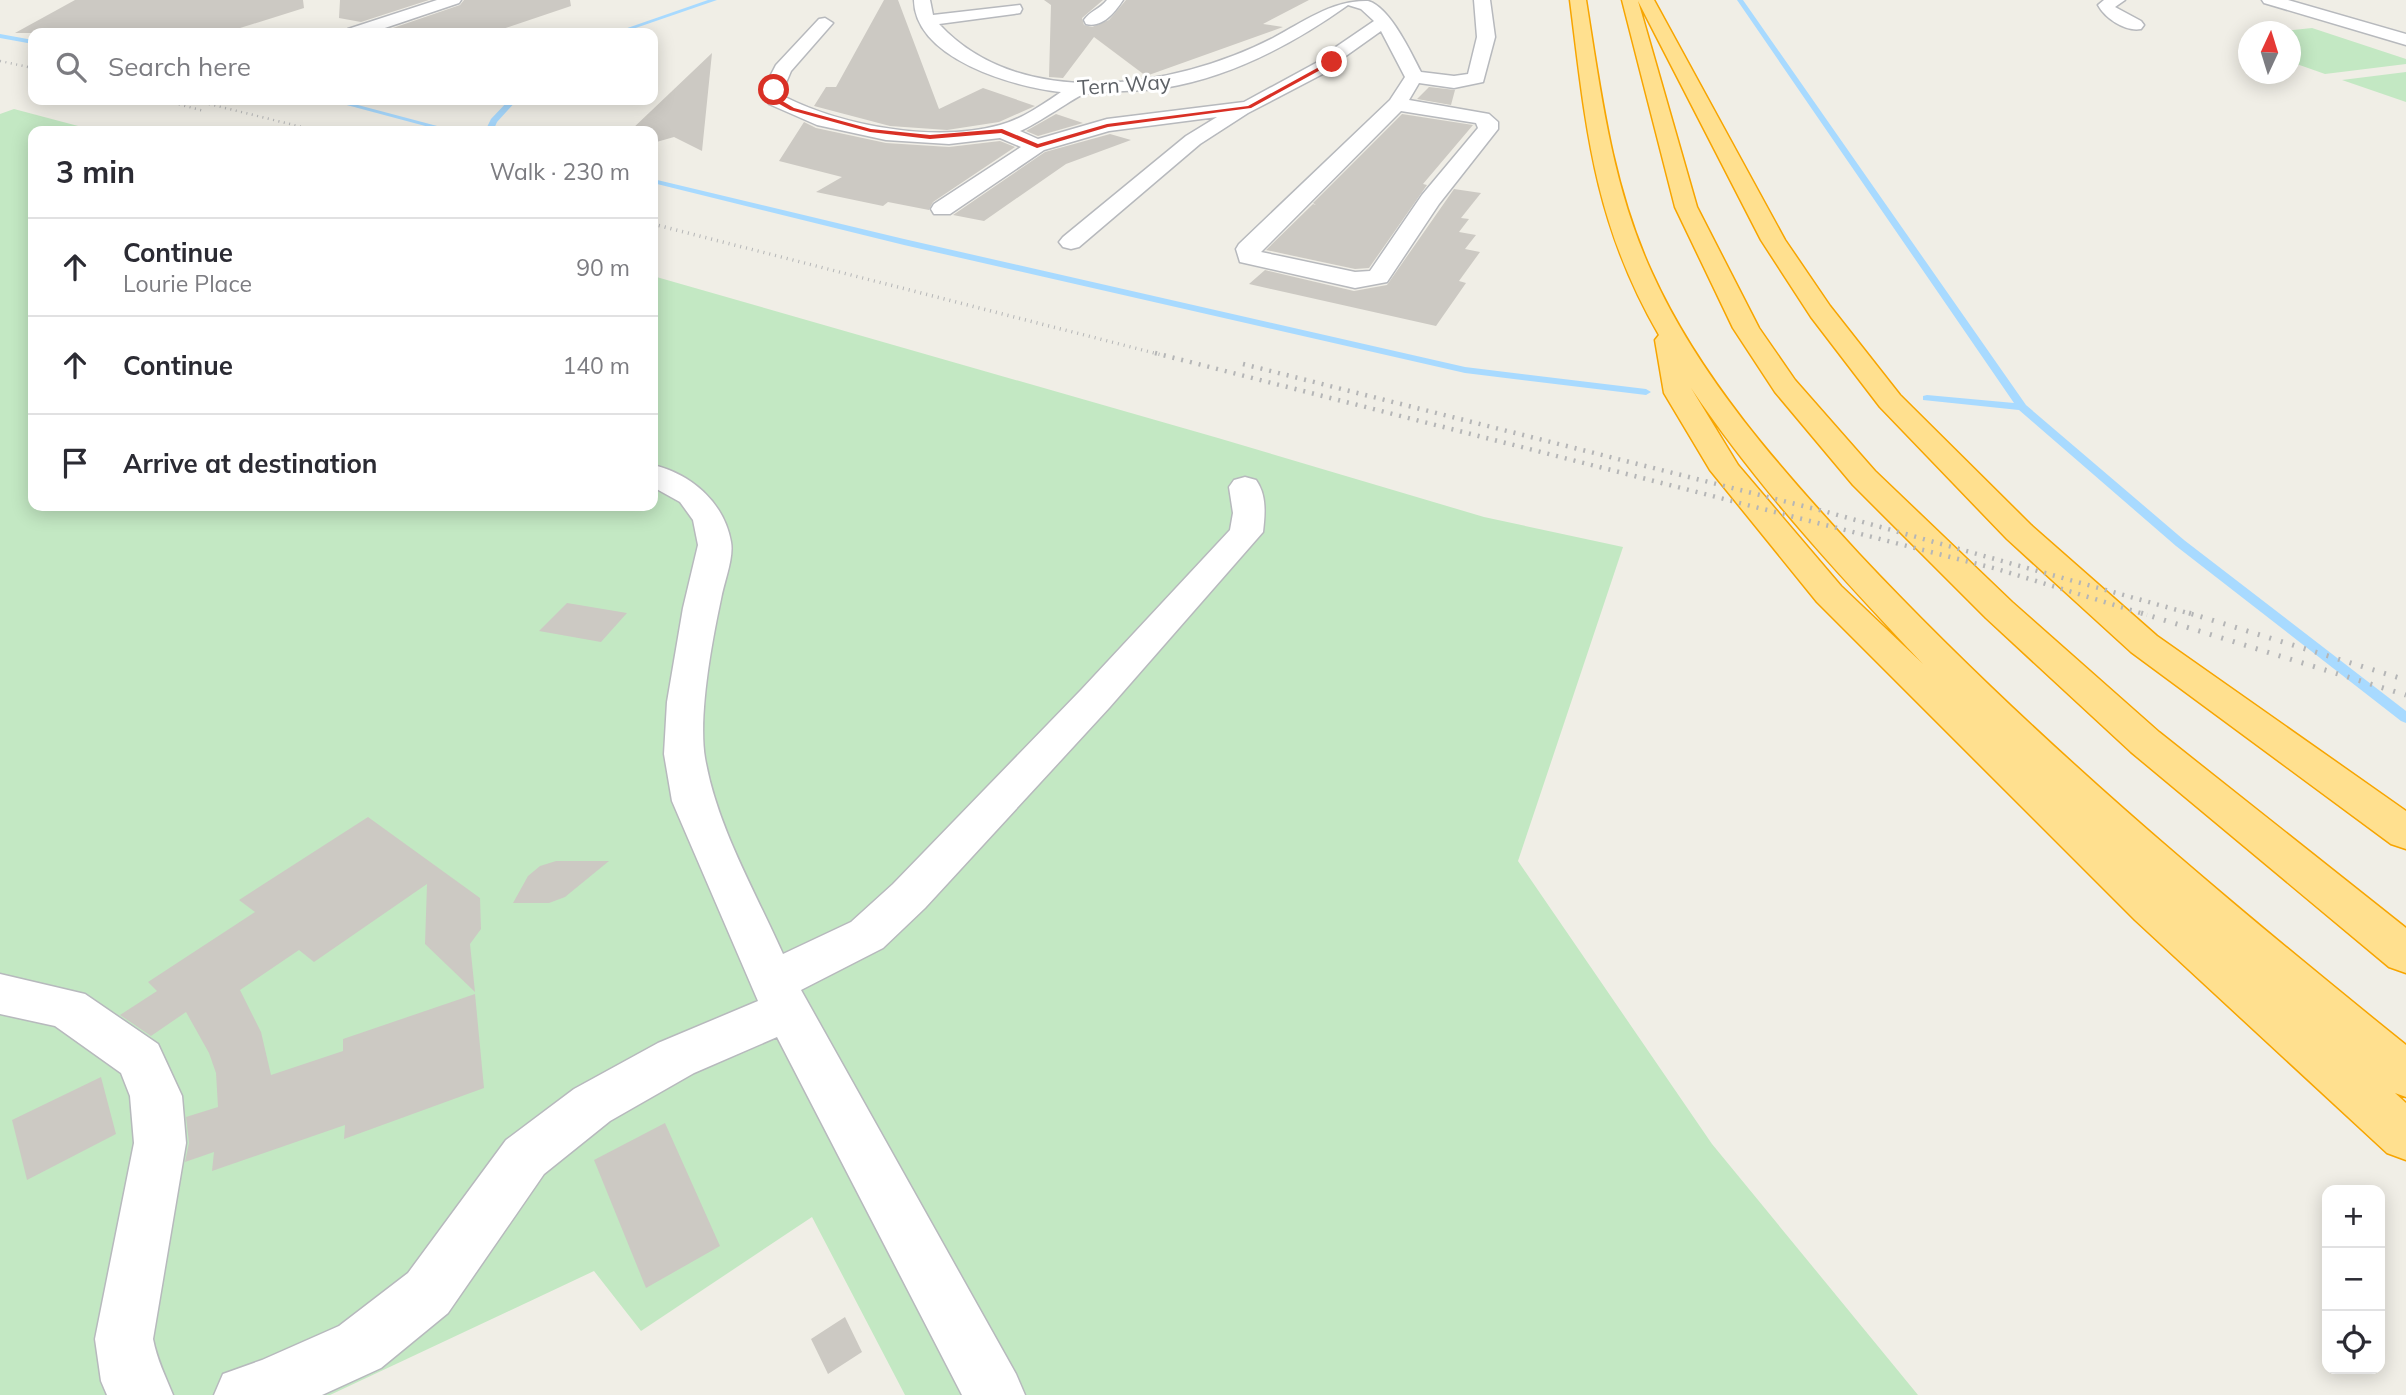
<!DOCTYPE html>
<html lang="en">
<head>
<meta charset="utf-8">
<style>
	body { margin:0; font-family:Mulish,sans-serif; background:#f7f7f7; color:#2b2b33 }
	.controls { position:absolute; right:21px; bottom:21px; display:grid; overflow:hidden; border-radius:14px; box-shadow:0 4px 18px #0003 }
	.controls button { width:63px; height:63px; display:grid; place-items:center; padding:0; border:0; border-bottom:2px solid #e1e1e2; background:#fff; color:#2b2b33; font:35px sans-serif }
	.compass { position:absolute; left:2238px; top:21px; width:63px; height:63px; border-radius:50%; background:#fff; box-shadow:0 4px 18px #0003; rotate:4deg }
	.stop { position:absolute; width:21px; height:21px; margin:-16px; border:5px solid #d93025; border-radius:50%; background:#fff }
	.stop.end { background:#d93025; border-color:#fff; box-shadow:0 2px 7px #0008 }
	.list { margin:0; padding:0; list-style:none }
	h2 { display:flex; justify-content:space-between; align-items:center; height:91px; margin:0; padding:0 28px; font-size:30px }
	h2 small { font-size:23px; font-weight:400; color:#7c7c81 }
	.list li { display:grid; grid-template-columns:46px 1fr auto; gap:21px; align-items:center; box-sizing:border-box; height:98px; padding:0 28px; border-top:2px solid #e1e1e2 }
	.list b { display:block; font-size:26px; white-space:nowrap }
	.list p { margin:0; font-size:23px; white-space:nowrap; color:#7c7c81 }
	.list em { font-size:23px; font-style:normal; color:#7c7c81 }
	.icon { flex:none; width:38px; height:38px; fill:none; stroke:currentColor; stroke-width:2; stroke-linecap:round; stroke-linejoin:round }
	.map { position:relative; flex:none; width:2406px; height:1395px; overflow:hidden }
	.search { position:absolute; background:#fff; box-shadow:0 4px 18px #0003; left:28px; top:28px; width:630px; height:77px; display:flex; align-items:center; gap:18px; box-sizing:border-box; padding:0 24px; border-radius:14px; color:#7c7c81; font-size:26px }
	.panel { position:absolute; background:#fff; box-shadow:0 4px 18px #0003; left:28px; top:126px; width:630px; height:385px; border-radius:14px }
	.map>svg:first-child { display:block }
	.green { fill:#c3e8c3 }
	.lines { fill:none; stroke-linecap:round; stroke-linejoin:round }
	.stream { fill:#a8daff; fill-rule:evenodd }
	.building { fill:#ccc9c3 }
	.minor-casing { stroke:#b7b9bd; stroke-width:3 }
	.highway-casing { stroke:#f7a500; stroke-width:3 }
	.minor { fill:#fff; fill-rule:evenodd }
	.highway { fill:#ffe08f; fill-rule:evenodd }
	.rail-far3 { stroke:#b5b6b7; stroke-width:2.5; stroke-dasharray:1 4.5; stroke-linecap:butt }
	.rail-far2 { stroke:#b5b6b7; stroke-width:3.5; stroke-dasharray:1 5; stroke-linecap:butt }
	.rail-far1 { stroke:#b5b6b7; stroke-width:4.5; stroke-dasharray:2 7; stroke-linecap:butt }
	.rail { stroke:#b5b6b7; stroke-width:5; stroke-dasharray:2 10; stroke-linecap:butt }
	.route { fill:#d93025 }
	.labels { text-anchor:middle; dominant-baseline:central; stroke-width:6; stroke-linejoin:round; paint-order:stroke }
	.far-street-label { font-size:21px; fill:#5e6267; stroke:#fff }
</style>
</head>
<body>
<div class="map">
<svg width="2406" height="1395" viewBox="0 0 2406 1395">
	<rect width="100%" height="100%" fill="#f0eee6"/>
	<path class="green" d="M2312,28L2406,59V64L2325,74L2291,62L2290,32L2283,31Z
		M2406,72V102L2342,80Z
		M14,109L97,131H33V506H653V276L1218,438L1484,517L1623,547L1518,861L1712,1144L1918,1395H905L812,1217L641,1331L594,1271L330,1395H0V114Z"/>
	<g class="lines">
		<path class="stream" d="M708,0H717L621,33H613Z
			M1737,0H1743L2026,405L2184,540L2406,711V723L2401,721L2176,546L2019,410L1923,400V396L1927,395L2014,403Z
			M0,34L33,40V44L0,38Z
			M328,100H339L456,131H444Z
			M509,100H517L497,122L493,131H485L491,119Z
			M653,179L904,239L1465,367L1646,389L1651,392L1646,395L1465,373L904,245L653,183Z"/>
	</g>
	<path class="building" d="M75,0H303L304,8L224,33H15Z
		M340,0H429L361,22L339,18Z
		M464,0H570L571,6L491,33H422L393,28L460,5Z
		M884,0H898L939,109L983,88L1035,106L999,122L947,130L890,126L814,106L826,87H836Z
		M1044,0H1103L1082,18L1084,25L1092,27L1109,20L1126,0H1309L1263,24L1283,27L1146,76L1094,37L1063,78L1049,77L1051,5Z
		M712,53L702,151L674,137L653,143V131H630Z
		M1429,87L1455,90L1451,105L1417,99Z
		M1056,114L1083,123L1038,136L1026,131Z
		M1402,114L1473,125L1423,184L1427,185L1369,268L1355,269L1266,250L1313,204L1316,205L1313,203Z
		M804,122L816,128L886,143L949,147L1000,141L1015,147L933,202L929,210L888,202L883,206L816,192L842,177L779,161Z
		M1110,134L1131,140L1066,164L984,221L953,215L1045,152Z
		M1454,189L1481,193L1461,218L1469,219L1459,232L1476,235L1465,249L1480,252L1459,281L1466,283L1436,326L1249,284L1265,270L1354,291L1387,285Z
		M567,603L627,613L601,642L539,631Z
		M368,817L480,898L481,929L470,944L475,992L425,944L427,884L314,962L299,950L240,990L261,1032L271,1075L343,1051V1039L475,994L484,1088L344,1139L345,1125L212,1171L214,1152L185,1162L189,1143L186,1117L218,1107L216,1073L209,1053L186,1012L151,1036L120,1015L157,991L148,982L255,912L239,900Z
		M556,861H609L565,897L549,903H513L528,876L540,866Z
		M101,1077L116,1134L27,1180L12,1120Z
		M665,1123L720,1246L646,1288L594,1160Z
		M845,1317L862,1352L828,1374L811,1339Z"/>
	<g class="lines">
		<defs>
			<path id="minor" d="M437,0H461L459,3L370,33H345L348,29Z
				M914,0H930L933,15L1020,5L1022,9L1020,13L1014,14L939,24C1021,113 1176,88 1273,38C1303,22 1332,0 1368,1C1390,7 1411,53 1421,72L1454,76L1468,74L1477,37L1474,0H1490L1495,37L1483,82L1454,88L1419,83L1409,100L1489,114L1498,122V129L1439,204L1387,282L1355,288L1240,262L1236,249L1239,244L1390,100L1405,77L1381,31L1343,58L1338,66L1248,113L1200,144L1079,247L1071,249L1063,247L1059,242L1063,237L1186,136L1217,117L1109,131L1044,150L950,214H934L931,209L934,204L1021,147L1000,138L949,144L886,140L817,125L769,104L763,90L776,65L819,19L825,18L833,23L791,71L783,90L785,97C843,126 935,143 1000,125C1022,119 1042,105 1061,92C1014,87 915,59 914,0ZM1348,5L1361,9L1374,21L1330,51L1325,58L1244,102L1107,119L1038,139L1020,131C1034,126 1080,94 1084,94C1111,90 1137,92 1164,88C1232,77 1293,44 1348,5ZM1401,111L1476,123L1478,128L1422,195L1370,271L1355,272L1261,252Z
				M1107,0H1123C1115,12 1103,28 1086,24L1084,20C1090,11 1100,9 1107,0Z
				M2104,0H2125L2115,7L2141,21L2144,25L2141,29C2125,32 2105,18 2098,5Z
				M2262,0H2288L2406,34V45L2264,3Z
				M653,465C691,474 724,502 731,542C734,558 724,582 721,599C712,641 698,716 705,758C717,827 755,891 783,954L851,922L893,884L1081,690L1230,530L1233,513L1229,487L1234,480L1245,477L1256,480C1267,495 1265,515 1263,532L1109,708L925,908L883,948L801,990L1016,1374L1025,1395H962L777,1037L694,1073L610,1121L544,1174L448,1313L381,1368L322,1395H214L223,1374L262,1360L339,1326L408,1273L506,1140L574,1089L658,1043L758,1001L672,801L664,754L667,702L683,608L698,545L693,520L680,502L653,487Z
				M0,974L85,994L158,1044L182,1096L186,1143L153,1339C157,1360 165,1375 173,1395H107L101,1381L95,1339L134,1143L130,1096L121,1073L55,1026L0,1014Z"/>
			<path id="highway" d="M1570,0H1586C1601,94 1612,186 1652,273C1700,379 1781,469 1859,554C2027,733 2215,891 2406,1045V1097L2395,1093L2406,1103V1160L2387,1153L2135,920L1817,602L1710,470L1664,393L1655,340L1659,335C1593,221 1586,126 1570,0ZM1691,388C1758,488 1841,577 1923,664L1841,586L1738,465Z
				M1622,0H1654L1785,240L1830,306L1900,395L2031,525L2157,636L2406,811V849L2391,844L2131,652L2007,539L1880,407L1811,317L1761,240L1638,1L1697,207L1759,328L1795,380L1875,471L2012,602L2159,732L2406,928V973L2389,967L2131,752L1986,618L1853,485L1775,392L1733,328L1675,207Z"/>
		</defs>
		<use href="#minor" class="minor-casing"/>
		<use href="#highway" class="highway-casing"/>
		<use href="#minor" class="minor"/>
		<use href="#highway" class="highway"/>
		<path class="rail-far3" d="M0,61L33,68
			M163,100L204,111
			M193,100L318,131"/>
		<path class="rail-far2" d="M653,224L1162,355"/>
		<path class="rail-far1" d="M1155,353L1997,569L2147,615
			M1243,364L1827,512L2195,615"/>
		<path class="rail" d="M2141,613L2406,695
			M2189,613L2406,680"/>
	</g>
	<path class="route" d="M1330,61L1335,62L1251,108L1108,127L1037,148L1001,133L930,139L870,132L790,110L774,101L771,90L775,89L779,99L794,108L871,129L930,135L1002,129L1038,144L1107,124L1248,106Z"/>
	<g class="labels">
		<g class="far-street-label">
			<text transform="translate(1124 84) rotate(-4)">Tern Way</text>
		</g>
	</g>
</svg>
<div class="controls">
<button>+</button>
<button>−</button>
<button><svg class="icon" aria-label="locate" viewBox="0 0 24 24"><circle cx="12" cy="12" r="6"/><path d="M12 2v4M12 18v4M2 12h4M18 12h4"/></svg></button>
</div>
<svg class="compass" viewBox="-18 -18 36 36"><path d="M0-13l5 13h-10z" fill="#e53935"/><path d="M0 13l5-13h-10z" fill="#7c7c81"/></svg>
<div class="stop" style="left:774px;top:90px"></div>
<div class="stop end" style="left:1332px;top:62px"></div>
<div class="search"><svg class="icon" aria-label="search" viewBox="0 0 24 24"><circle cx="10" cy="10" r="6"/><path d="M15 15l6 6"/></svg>Search here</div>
<section class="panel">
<h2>3 min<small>Walk · 230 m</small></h2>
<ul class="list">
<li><svg class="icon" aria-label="ahead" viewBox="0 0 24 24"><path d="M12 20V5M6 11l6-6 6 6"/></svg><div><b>Continue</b><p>Lourie Place</p></div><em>90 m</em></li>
<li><svg class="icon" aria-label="ahead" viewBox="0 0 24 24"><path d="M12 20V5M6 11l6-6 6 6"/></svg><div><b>Continue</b></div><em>140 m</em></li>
<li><svg class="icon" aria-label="arrive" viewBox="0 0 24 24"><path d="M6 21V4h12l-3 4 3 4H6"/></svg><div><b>Arrive at destination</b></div></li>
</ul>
</section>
</div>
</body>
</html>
